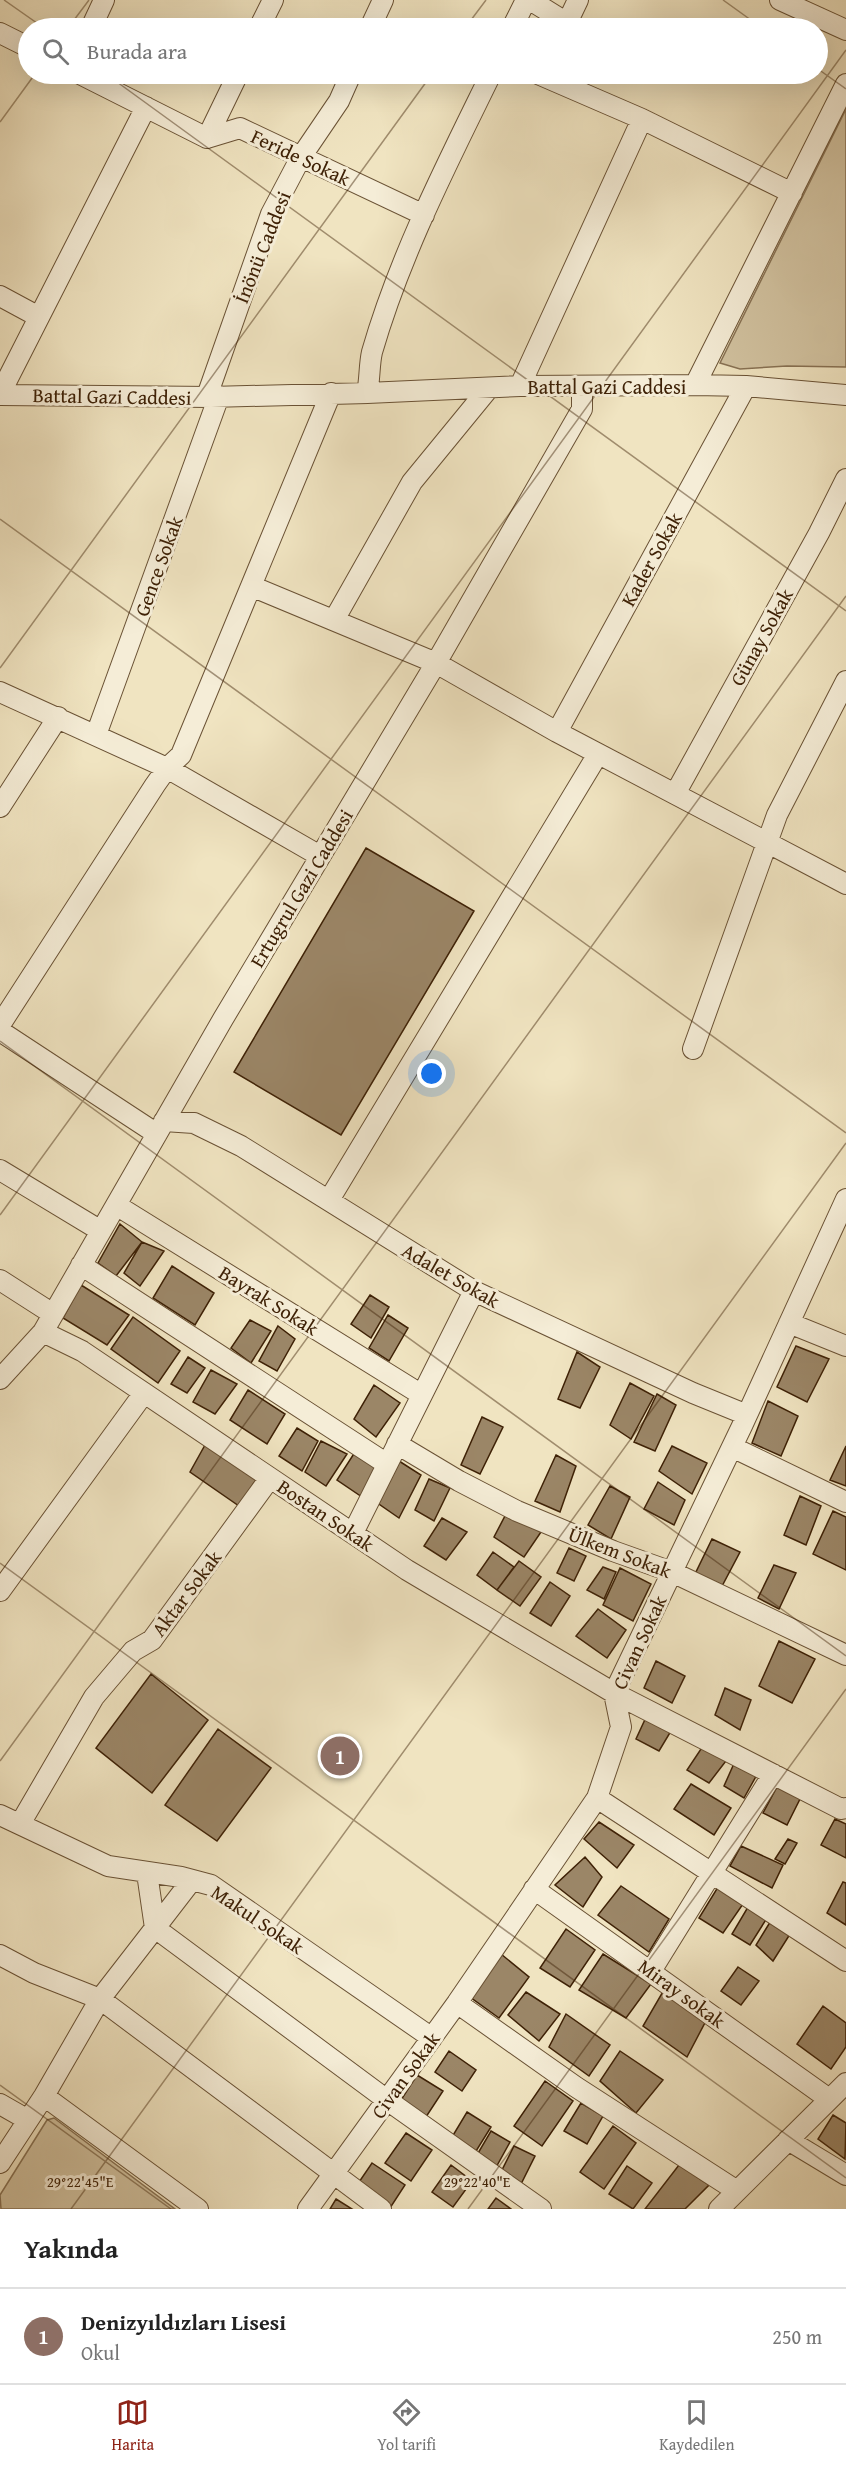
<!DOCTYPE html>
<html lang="tr">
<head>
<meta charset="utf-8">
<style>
	body { margin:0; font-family:"Gentium Book Plus",serif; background:#f2f2f2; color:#222 }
	.you { position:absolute; left:432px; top:1074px; width:21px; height:21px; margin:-15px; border:4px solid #fff; border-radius:50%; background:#1a73e8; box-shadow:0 0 0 9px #1a73e833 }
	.badge { display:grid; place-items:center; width:39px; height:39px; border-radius:50%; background:#8f2418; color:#fff; font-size:20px; font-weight:700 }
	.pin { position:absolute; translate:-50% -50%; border:3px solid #fff; box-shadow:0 2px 6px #0006 }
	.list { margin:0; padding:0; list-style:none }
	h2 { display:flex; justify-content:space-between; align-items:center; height:78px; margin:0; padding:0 24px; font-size:26px }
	h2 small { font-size:20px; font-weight:400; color:#767676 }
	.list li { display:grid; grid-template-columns:39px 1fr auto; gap:18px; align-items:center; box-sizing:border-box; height:96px; padding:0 24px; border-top:2px solid #e0e0e0 }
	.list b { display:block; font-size:22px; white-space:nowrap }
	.list p { margin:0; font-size:20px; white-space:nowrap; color:#767676 }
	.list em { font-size:20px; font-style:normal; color:#767676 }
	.icon { flex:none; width:33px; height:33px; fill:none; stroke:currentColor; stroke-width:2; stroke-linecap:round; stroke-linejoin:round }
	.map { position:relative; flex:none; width:846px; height:2209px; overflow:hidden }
	.search { position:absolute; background:#fff; box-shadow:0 6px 24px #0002; left:18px; right:18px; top:18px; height:66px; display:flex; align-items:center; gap:15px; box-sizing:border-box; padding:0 21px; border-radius:33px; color:#767676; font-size:22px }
	.sheet { height:174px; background:#fff }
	nav { display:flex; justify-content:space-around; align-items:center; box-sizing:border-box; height:84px; border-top:2px solid #e0e0e0; background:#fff; font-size:16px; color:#767676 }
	nav a { display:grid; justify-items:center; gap:3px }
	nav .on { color:#8f2418 }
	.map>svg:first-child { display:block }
	.green { fill:#d2c3a1; stroke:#887254; stroke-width:1.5 }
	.building { fill:#9b8667; stroke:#3e2106; stroke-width:1.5 }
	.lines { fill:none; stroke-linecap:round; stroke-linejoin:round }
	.minor-casing { stroke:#6a5235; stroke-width:22 }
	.minor { stroke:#f5edd7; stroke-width:20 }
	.ticks { fill:none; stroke:#3e2106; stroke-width:1.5; stroke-opacity:0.45 }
	.labels { text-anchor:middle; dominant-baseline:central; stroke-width:6; stroke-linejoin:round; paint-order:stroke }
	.street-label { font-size:20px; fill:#3e2106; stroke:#f5edd7 }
	.ticks-label { font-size:15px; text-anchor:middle; fill:#3e2106; stroke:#f5edd7; stroke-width:6; stroke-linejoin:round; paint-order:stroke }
</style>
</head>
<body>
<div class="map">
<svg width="846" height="2209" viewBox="0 0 846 2209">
	<rect width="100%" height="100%" fill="#f0e4c1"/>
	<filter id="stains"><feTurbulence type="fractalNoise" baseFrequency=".00333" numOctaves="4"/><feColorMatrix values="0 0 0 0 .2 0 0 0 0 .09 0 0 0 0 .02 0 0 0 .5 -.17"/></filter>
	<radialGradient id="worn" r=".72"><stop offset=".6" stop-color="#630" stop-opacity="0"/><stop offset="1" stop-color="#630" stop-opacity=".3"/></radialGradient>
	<path class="green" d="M846,109V367L787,366L740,369L720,363Z
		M54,2118L175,2209H1L0,2195L47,2120Z"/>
	<path class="building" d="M366,848L474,911L341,1135L234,1072Z
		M120,1224L142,1242L116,1276L98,1263Z
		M142,1242L164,1251L140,1286L124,1273Z
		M172,1266L214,1293L195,1325L153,1298Z
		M81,1285L129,1315L107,1345L63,1318Z
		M370,1295L389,1307L371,1338L351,1324Z
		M388,1315L408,1328L389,1361L369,1348Z
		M133,1317L180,1351L158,1383L111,1349Z
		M250,1320L271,1331L251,1363L231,1348Z
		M278,1326L295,1339L277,1371L259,1361Z
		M796,1346L829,1359L807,1402L777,1387Z
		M577,1352L600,1367L580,1408L558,1399Z
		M188,1357L205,1368L187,1393L171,1384Z
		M211,1370L237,1384L215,1414L193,1402Z
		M630,1383L654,1396L631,1439L610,1425Z
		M374,1385L400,1403L376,1437L354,1419Z
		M248,1390L285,1414L267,1444L230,1420Z
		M657,1394L676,1405L655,1451L634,1442Z
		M768,1401L798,1416L781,1456L752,1443Z
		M482,1417L503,1427L480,1474L461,1465Z
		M297,1428L318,1441L302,1471L279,1456Z
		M321,1441L347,1454L326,1486L305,1472Z
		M205,1445L256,1480L239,1506L190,1472Z
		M672,1446L707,1463L692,1494L659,1471Z
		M846,1446V1486L830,1480Z
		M355,1452L378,1465L362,1497L337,1480Z
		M556,1455L576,1466L560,1512L535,1501Z
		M399,1461L421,1475L399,1518L376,1502Z
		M429,1479L450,1488L434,1521L415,1510Z
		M658,1482L685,1500L674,1525L644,1509Z
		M610,1486L630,1497L611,1539L588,1525Z
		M800,1496L821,1506L806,1545L784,1535Z
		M833,1511L846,1517V1570L813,1554Z
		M506,1514L541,1532L524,1557L494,1537Z
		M442,1518L467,1532L446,1560L424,1546Z
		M712,1539L740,1552L721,1588L695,1574Z
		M569,1548L586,1556L574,1581L557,1573Z
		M493,1552L514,1567L497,1590L477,1575Z
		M519,1561L541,1577L520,1606L497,1590Z
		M774,1565L796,1573L779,1609L758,1598Z
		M603,1567L616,1572L604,1599L587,1590Z
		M620,1568L651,1584L633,1621L603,1605Z
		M550,1582L570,1596L551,1626L530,1613Z
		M598,1609L626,1630L607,1658L576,1636Z
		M779,1641L815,1659L792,1703L759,1686Z
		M656,1661L685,1676L672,1703L644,1688Z
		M151,1674L208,1720L152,1793L96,1748Z
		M725,1688L751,1700L740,1730L715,1715Z
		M648,1713L674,1726L659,1751L636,1739Z
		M218,1729L271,1768L217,1841L165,1805Z
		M705,1743L729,1757L709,1783L687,1770Z
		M736,1759L759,1771L744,1798L724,1786Z
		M691,1784L731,1808L714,1835L674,1809Z
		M778,1785L800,1799L787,1825L763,1813Z
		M835,1819L846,1824V1858L821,1845Z
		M599,1822L634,1845L617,1868L584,1839Z
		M788,1839L797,1843L785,1864L775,1859Z
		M741,1846L783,1865L772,1888L730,1866Z
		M585,1857L602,1877L583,1907L555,1885Z
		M843,1882L846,1883V1925L827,1913Z
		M621,1886L669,1919L649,1952L598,1915Z
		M718,1887L743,1904L723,1933L699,1918Z
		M748,1907L767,1918L750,1945L732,1934Z
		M772,1919L792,1931L773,1961L756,1945Z
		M566,1929L595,1950L570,1987L540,1968Z
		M501,1954L529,1977L499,2018L470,1997Z
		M603,1954L651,1984L626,2018L579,1990Z
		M738,1967L759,1981L741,2005L721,1991Z
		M665,1988L708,2017L687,2057L643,2026Z
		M526,1992L560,2014L539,2041L508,2015Z
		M823,2006L846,2023V2047L831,2069L797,2044Z
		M566,2014L610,2045L589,2076L549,2047Z
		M449,2051L476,2070L462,2091L435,2072Z
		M620,2051L663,2080L636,2113L600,2081Z
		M417,2075L443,2091L424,2120L399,2103Z
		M545,2081L573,2101L542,2146L514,2126Z
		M581,2103L603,2116L587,2144L564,2131Z
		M467,2112L491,2127L473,2156L449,2142Z
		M833,2115L846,2123L845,2159L818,2139Z
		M613,2126L636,2143L604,2189L580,2172Z
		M491,2131L510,2142L494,2171L474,2160Z
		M406,2133L432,2150L411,2181L385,2163Z
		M514,2146L535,2156L520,2186L499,2176Z
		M372,2163L405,2185L390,2208L357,2185Z
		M451,2165L472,2181L453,2207L432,2192Z
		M679,2165L709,2185L685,2209H645Z
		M627,2166L652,2183L633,2209L609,2194Z
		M496,2198L511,2209H488Z
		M336,2199L352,2209H330Z"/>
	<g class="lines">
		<defs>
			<path id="minor" d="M530,0L567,23L578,0
				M780,0L846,30
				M91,28L104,0
				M259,28L273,0
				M370,28L383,0
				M512,28L526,0
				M0,33L28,47
				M80,74L207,138L240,128L424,215
				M491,74C447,164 400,255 372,352C369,365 370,380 367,393L520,386L695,385L746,386L846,395
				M538,74L642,119L792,193
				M207,138L238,74
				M0,296L39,317
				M695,385L846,84
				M520,386L642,119
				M0,394L146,107
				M0,395L211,397L368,393
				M207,396L271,214L301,157L339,101L351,74
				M251,586L436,663L557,732L846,884
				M334,620L412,482L489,388
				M0,692L167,768L320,856
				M557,732L746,386
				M96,735L219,396
				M675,794L819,533L846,479
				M0,807L58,717
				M0,1025L155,785L167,768L181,755L331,393
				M0,1031L157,1134
				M693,1049L777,815L846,681
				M164,1121L194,1123L241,1146L474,1291L693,1393L747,1415
				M0,1170L101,1231
				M329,1200L598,754
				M116,1205L422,1395
				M81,1265L387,1464
				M0,1280L53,1314
				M789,1323L846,1346
				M43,1332L82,1351L407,1570L614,1693L841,1809L846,1808
				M0,1379L43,1332L223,1019L436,663L582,409V387
				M397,1444L459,1481L517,1511L613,1551L672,1572L846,1655
				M732,1447L846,1502
				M353,1533L474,1291
				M0,1591L144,1393
				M597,1798L846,1961
				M0,1815L108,1866L181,1877L211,1885L432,2038
				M20,1824L94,1697L133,1651L152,1640L270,1478
				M192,1880L155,1928L387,2100L541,2209
				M534,1889L829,2099
				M0,1955L34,1973L100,1999L381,2209
				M651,1971L773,1774
				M457,2003L576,2087L737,2191
				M44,2096L198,2209
				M0,2104L28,2120
				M788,2140L846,2175
				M0,2163L44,2096L100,1999L155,1928L147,1873
				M308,2209L457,2003L597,1798L621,1727L614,1693L742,1426L846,1199
				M719,2209L846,2083"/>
		</defs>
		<use href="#minor" class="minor-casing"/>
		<use href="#minor" class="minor"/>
	</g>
	<path class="ticks" d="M4,0L44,28M723,0L762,28M68,28L89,0M465,28L486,0M818,69L846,89M106,74L846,611M0,122L35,74M0,519L846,1133M0,668L432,74M0,1041L846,1656M0,1215L846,50M0,1563L846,2178M0,1761L846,596M0,2085L171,2209M71,2209L846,1143M468,2209L846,1689"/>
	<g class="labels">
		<g class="street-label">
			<text transform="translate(301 157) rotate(25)">Feride Sokak</text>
			<text transform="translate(262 247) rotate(-68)">İnönü Caddesi</text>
			<text x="607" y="386">Battal Gazi Caddesi</text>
			<text transform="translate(112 396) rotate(1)">Battal Gazi Caddesi</text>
			<text transform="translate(651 559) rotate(-61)">Kader Sokak</text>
			<text transform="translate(158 566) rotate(-70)">Gence Sokak</text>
			<text transform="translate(761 637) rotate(-61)">Günay Sokak</text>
			<text transform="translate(301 888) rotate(-59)">Ertugrul Gazi Caddesi</text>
			<text transform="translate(451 1275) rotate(30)">Adalet Sokak</text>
			<text transform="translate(269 1300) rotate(32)">Bayrak Sokak</text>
			<text transform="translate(326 1515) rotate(34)">Bostan Sokak</text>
			<text transform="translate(620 1552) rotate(21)">Ülkem Sokak</text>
			<text transform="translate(186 1593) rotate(-53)">Aktar Sokak</text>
			<text transform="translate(639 1642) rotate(-65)">Civan Sokak</text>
			<text transform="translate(258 1919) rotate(34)">Makul Sokak</text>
			<text transform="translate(682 1993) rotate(36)">Miray sokak</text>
			<text transform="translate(405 2075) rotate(-54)">Civan Sokak</text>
		</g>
	</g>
	<g class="ticks-label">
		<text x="80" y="2187">29°22'45"E</text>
		<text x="477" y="2187">29°22'40"E</text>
	</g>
	<rect width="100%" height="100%" filter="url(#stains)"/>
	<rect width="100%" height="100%" fill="url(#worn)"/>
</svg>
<div class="you"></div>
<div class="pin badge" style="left:340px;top:1756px;background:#8d6e63">1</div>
<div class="search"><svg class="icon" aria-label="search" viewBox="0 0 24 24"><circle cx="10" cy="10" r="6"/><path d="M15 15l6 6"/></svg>Burada ara</div>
</div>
<section class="sheet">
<h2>Yakında<small></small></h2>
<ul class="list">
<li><span class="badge" style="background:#8d6e63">1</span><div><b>Denizyıldızları Lisesi</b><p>Okul</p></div><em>250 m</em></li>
</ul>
</section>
<nav>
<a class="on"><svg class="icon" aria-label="map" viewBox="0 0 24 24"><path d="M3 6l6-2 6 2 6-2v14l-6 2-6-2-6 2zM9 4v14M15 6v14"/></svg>Harita</a>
<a><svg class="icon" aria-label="directions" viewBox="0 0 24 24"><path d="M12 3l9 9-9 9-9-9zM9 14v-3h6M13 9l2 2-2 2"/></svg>Yol tarifi</a>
<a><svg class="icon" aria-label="saved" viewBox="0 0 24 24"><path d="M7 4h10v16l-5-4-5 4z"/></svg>Kaydedilen</a>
</nav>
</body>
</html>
